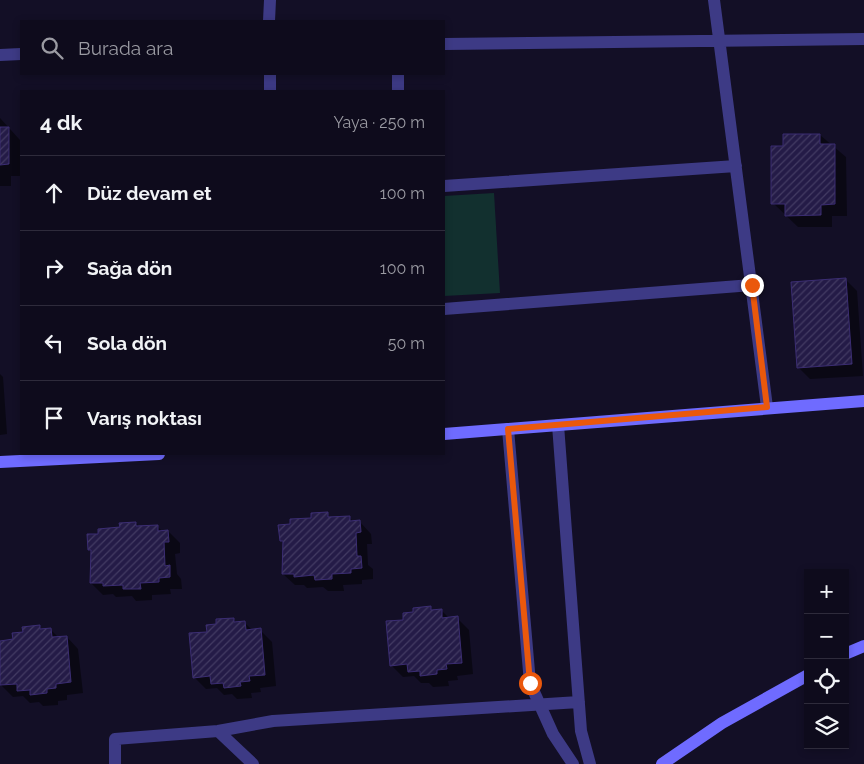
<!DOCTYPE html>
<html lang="tr">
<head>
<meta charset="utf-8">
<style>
	body { margin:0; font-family:Raleway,sans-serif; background:#171425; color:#f1f3f6 }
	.controls { position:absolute; right:15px; bottom:15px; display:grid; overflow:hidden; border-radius:0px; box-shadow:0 2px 8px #0003 }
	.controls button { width:45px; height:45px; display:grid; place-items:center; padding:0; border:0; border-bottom:1px solid #2e2b3b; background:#0e0b1c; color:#f1f3f6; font:25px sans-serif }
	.stop { position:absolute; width:15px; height:15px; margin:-11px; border:4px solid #ea580c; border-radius:50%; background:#fff }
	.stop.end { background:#ea580c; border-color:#fff; box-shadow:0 1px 5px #0008 }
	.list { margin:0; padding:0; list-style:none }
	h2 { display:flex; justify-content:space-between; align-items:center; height:65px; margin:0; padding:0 20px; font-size:21px }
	h2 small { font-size:16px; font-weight:400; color:#9b9ba3 }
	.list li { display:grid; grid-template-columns:32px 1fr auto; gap:15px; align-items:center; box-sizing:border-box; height:75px; padding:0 20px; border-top:1px solid #2e2b3b }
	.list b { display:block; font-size:19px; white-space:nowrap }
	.list em { font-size:16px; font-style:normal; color:#9b9ba3 }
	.icon { flex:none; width:28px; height:28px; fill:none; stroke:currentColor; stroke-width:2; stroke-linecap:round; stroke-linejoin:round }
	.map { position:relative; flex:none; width:864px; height:764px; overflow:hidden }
	.search { position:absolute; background:#0e0b1c; box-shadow:0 2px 8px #0003; left:20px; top:20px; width:425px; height:55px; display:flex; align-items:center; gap:12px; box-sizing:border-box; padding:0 18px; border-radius:0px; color:#9b9ba3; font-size:19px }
	.panel { position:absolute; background:#0e0b1c; box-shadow:0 2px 8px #0003; left:20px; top:90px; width:425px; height:365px; border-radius:0px }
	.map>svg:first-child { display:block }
	.park { fill:#12302f }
	.shadow { fill:#0007 }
	.building { fill:url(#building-hatch); stroke:#3b2d73 }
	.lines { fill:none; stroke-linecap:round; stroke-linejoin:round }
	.street { stroke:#3d3a85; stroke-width:12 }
	.secondary { stroke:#6f6bff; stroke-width:12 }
	.route { stroke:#ea580c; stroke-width:6 }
</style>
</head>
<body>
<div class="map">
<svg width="864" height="764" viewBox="0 0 864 764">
	<defs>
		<pattern id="building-hatch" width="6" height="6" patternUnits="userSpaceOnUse" patternTransform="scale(1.25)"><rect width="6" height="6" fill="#241b47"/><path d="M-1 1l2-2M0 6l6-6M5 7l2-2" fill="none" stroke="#433b63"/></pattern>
	</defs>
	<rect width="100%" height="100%" fill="#130f26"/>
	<path class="park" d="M494,193L500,293L444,296V196Z"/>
	<path class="shadow" d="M0,118L20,140L21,176H11V186H0Z
		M820,135L846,157L847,216H832V227H798L773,203L784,147Z
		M845,279L857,291L863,376L810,379L798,367Z
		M0,374L3,377L7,434L0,435Z
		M327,514L331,518L349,517L354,522H360L371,534L372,544H367L368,565L373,569V579L362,580V584L343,585L344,591H328L323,587L307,588L304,585H295L283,574L284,544L281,540L312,519Z
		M136,523L140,527L157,526L163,532L168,531L180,543V553L175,554L177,574L181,579L182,589H170L171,594L152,595V600L136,601L132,596L116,597L113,594L103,595L91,583L92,553L89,550L100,535Z
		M430,607L434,611L441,610L449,618H457L469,630L473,674L457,676L458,680L448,681L449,686L433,687L429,683H421L414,676L403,677L391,665L405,621L415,613Z
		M233,619L237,623L244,622L252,630H260L272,642L276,686L260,688L261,692L251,693L252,698L237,699L232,694L224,695L217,688L206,689L194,677L208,633L218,625Z
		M40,627L43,630H51L59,638L67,637L78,649L83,693L67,695V700L58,701V705L43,706L39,702L30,703L23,696L13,697L1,685L0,642L14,640L24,633Z"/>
	<path class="building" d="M0,127H9V164L0,165Z
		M783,134H820V144H835V204L821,205V215L785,216V204H771V146H783Z
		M846,278L852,364L797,368L791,282Z
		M328,512V517L350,516V521L360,520L361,532L356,533L357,556H361L362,568L351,569V573L332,574V579L315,580L314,575L294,577V574H282L283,541H280L278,525L290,524V519L311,518V513Z
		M136,522V526L158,525V531L168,530L169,542H164L165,566L170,565V577L159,578V582L140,583L141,589H123V585L103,586V583H90L91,550H88L87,534H98V529L120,527L119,523Z
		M431,606V610L442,609V618L458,616L462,663L446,664L447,669L437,670V674L420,676V671L408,672L407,664L390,666L386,621L403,620V613L413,612V608Z
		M234,618V622L245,621L246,630L261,628L265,675L249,676L250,681L240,682L241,686L224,688L223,683L211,684L210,676L193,678L189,633L207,632L206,625L216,624V619Z
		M40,625V629L51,628L52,637L67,636L71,682L56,684V688L47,689V693L30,695V690L17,691V684L0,685V641L13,639L12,633L23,632L22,627Z"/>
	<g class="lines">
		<path class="street" d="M714,0L767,407
			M269,21L270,0
			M444,44L864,39
			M0,55L21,54
			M270,74V91
			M398,74V91
			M444,186L736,166
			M444,309L752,285
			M558,425L581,731L590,764
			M508,429L530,683L553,734L573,764
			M218,731L253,764
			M115,764V739L218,731L273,721L579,702"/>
		<path class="secondary" d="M444,434L864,401
			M0,462L159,454
			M845,654L864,646
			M662,764L722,723L808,675"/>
	</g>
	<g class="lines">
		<path class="route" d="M530,683L508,429L767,407L752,285"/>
	</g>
</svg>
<div class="controls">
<button>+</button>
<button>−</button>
<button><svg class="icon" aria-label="locate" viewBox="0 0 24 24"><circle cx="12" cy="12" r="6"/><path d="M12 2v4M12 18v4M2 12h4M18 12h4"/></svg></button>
<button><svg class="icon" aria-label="layers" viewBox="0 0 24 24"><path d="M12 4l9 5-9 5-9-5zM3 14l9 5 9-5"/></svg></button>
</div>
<div class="stop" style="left:530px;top:683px"></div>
<div class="stop end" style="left:752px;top:285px"></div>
<div class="search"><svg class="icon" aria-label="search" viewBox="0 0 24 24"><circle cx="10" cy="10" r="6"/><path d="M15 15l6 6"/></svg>Burada ara</div>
<section class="panel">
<h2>4 dk<small>Yaya · 250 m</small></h2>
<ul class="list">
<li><svg class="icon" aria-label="ahead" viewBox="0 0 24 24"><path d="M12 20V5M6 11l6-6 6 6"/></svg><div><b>Düz devam et</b></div><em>100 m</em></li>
<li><svg class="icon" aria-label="right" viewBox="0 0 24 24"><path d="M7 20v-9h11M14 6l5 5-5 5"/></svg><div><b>Sağa dön</b></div><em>100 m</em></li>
<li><svg class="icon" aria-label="left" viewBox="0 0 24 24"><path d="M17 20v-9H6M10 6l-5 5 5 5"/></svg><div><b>Sola dön</b></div><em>50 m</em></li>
<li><svg class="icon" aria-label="arrive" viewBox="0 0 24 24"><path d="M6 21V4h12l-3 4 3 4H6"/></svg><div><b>Varış noktası</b></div></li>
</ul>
</section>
</div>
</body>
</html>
